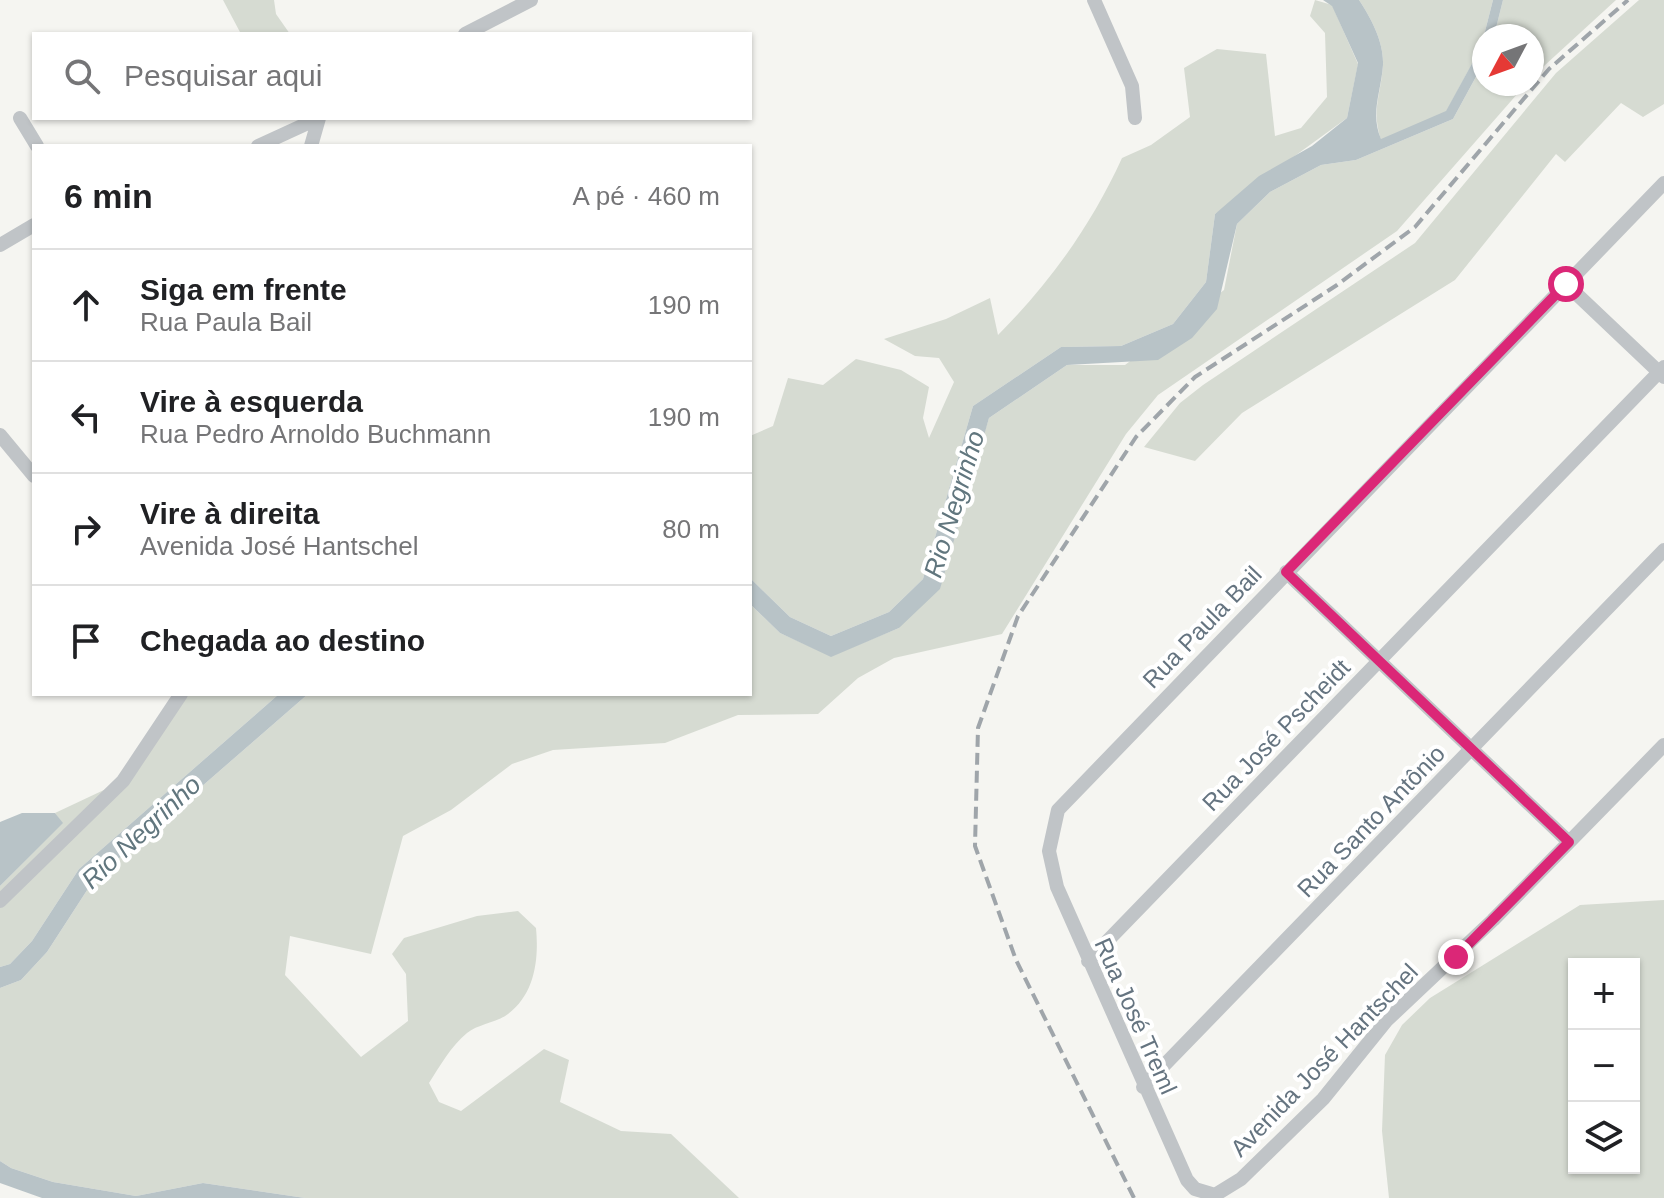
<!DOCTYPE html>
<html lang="pt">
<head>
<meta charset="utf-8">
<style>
	body { margin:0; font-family:Helvetica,sans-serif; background:#f6f6f6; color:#202124 }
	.controls { position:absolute; right:24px; bottom:24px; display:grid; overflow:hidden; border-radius:0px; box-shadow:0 2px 6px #0004 }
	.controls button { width:72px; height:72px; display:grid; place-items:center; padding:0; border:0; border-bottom:2px solid #e0e0e0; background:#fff; color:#202124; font:40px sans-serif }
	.compass { position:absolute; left:1472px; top:24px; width:72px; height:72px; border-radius:50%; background:#fff; box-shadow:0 2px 6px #0004; rotate:229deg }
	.stop { position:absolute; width:24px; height:24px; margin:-18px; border:6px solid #db2777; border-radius:50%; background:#fff }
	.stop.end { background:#db2777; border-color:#fff; box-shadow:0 2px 8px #0008 }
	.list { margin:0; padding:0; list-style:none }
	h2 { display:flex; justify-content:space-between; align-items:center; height:104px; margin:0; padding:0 32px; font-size:34px }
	h2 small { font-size:26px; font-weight:400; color:#757577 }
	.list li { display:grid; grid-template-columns:52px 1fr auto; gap:24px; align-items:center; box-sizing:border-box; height:112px; padding:0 32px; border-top:2px solid #e0e0e0 }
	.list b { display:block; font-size:30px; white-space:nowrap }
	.list p { margin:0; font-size:26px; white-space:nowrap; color:#757577 }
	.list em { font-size:26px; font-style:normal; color:#757577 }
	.icon { flex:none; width:44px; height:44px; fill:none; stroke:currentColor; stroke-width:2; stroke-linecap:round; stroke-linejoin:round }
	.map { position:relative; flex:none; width:1664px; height:1198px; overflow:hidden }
	.search { position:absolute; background:#fff; box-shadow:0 2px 6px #0004; left:32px; top:32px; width:720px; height:88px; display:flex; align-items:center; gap:20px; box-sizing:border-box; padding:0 28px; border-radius:0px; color:#757577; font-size:30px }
	.panel { position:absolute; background:#fff; box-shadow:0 2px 6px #0004; left:32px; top:144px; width:720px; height:552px; border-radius:0px }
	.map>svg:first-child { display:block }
	.green { fill:#d6dbd2; fill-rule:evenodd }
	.water { fill:#b8c3c7 }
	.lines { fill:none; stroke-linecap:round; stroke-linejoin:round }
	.street { stroke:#c0c4c7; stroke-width:14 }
	.rail { stroke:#9fa5aa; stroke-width:4; stroke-dasharray:12 6; stroke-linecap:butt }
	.route { stroke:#db2777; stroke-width:10 }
	.labels { text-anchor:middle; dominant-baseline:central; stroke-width:8; stroke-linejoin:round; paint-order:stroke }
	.street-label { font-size:24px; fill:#657480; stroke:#fff }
	.water-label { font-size:26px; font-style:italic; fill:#61767e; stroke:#fff }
</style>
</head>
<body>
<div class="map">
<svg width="1664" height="1198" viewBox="0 0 1664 1198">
	<rect width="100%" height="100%" fill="#f5f5f1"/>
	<path class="green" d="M223,0H274L276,14L290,34H241Z
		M1315,0L1332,5L1358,64L1347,118L1215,214L1206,282L1173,324L1121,346L1061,347L973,406L923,579L889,612L831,636L790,617L750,578V436L773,426L788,378L823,385L856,359L901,370L929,387L923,418L929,438L954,382L939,358L915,356L884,339L946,319L990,298L998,335C1050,283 1092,224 1122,158L1151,145L1190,117L1184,68L1217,49L1266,54L1275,136L1301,128L1327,97L1325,33L1310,16Z
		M1359,0H1493L1481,47L1446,112L1381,140C1371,109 1381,95 1383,65C1384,42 1371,18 1359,0Z
		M1503,0H1616L1532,77V36H1494Z
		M1639,0H1664V104L1643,117L1621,103L1565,162L1556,154L1455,280L1242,413L1195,461L1144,447L1180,403L1203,385L1415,243L1556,73Z
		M1484,62V84H1526L1397,231L1158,395L1126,434L1002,634L894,658L858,678L818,714L738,715L665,743L553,750L512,764L451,810L403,836L371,954L290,936L285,975L361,1057L408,1021L406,974L392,954L404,938L477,916L518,911L536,928C539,959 535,994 508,1014C496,1023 478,1024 467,1033C451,1046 440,1066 429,1083L439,1102L461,1111L544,1049L569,1060L560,1102L621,1131L671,1134L739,1198H305L203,1183L136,1196L53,1182L11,1168L0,1161V988L21,980L47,952L93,881L308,694H750V604L780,633L831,656L899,628L955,525L989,418L1067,365H1125L1224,290L1237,224L1270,192L1321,165L1356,160L1453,119Z
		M181,694H279L79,869L32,941L10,964L0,967V886L62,823L55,813L123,781Z
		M1664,900V1198H1389L1382,1131L1385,1055L1402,1025L1430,998L1580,905ZM1574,964H1634V1168H1574Z"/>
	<path class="water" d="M1323,0H1359C1371,18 1384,42 1383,65C1381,93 1370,113 1381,139L1446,111L1481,47L1493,0H1503L1494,36H1484V62L1453,119L1356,160L1321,165L1270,192L1237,224L1217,309L1192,338L1158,360L1067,365L989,418L940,589L899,628L831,657L780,633L750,604V578L790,617L831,636L889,612L923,579L973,406L1061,347L1121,346L1173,324L1206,282L1215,214L1259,176L1312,146L1347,118L1358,63L1332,6Z
		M279,694H308L93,881L47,952L21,980L0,988V967L10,964L32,941L79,869Z
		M22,813H55L63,823L0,886V822Z
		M0,1161L11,1168L53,1182L136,1196L203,1183L305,1198H42L0,1183Z"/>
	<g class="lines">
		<path class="street" d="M1094,0L1132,86L1135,118
			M465,34L531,0
			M20,118L37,146
			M258,146L319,118
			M311,146L319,118
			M1664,183L1058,810L1049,851L1057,887L1187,1180L1195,1189L1215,1195L1241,1179L1323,1099L1386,1021L1493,920L1664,745
			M0,245L34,225
			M1566,284L1664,377
			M0,435L34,476
			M1286,572L1569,842
			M0,901L123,781L181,694
			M1088,961L1664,367
			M1143,1087L1664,550"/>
		<path class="rail" d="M1134,1198L1016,960L975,846L978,728L1018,616L1136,437L1195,377L1337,285L1415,227L1549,69L1628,0"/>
	</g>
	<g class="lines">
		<path class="route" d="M1456,957L1569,842L1286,572L1566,284"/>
	</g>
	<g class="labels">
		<g class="street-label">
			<text transform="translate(1202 627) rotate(-46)">Rua Paula Bail</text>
			<text transform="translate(1276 735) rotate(-46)">Rua José Pscheidt</text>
			<text transform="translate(1371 821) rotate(-46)">Rua Santo Antônio</text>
			<text transform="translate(1136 1016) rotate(66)">Rua José Treml</text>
			<text transform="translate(1324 1060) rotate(-46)">Avenida José Hantschel</text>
		</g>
		<g class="water-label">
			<text transform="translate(954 504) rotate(-73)">Rio Negrinho</text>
			<text transform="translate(141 832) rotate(-43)">Rio Negrinho</text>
		</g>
	</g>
</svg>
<div class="controls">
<button>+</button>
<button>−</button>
<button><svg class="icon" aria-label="layers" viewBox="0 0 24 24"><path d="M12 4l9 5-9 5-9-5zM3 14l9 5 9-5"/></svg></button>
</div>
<svg class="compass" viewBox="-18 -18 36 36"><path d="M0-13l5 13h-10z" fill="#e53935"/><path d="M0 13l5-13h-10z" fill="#757577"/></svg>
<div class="stop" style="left:1566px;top:284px"></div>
<div class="stop end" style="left:1456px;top:957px"></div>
<div class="search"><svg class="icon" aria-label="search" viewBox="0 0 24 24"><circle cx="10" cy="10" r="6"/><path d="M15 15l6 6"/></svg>Pesquisar aqui</div>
<section class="panel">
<h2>6 min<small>A pé · 460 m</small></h2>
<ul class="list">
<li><svg class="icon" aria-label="ahead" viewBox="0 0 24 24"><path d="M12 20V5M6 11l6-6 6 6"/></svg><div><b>Siga em frente</b><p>Rua Paula Bail</p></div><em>190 m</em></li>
<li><svg class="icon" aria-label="left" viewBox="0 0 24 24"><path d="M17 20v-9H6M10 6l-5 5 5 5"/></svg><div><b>Vire à esquerda</b><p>Rua Pedro Arnoldo Buchmann</p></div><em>190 m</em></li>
<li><svg class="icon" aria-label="right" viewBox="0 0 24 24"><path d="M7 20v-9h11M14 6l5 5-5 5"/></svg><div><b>Vire à direita</b><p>Avenida José Hantschel</p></div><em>80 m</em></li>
<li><svg class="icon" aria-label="arrive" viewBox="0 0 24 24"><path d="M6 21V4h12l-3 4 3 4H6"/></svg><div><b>Chegada ao destino</b></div></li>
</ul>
</section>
</div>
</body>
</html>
